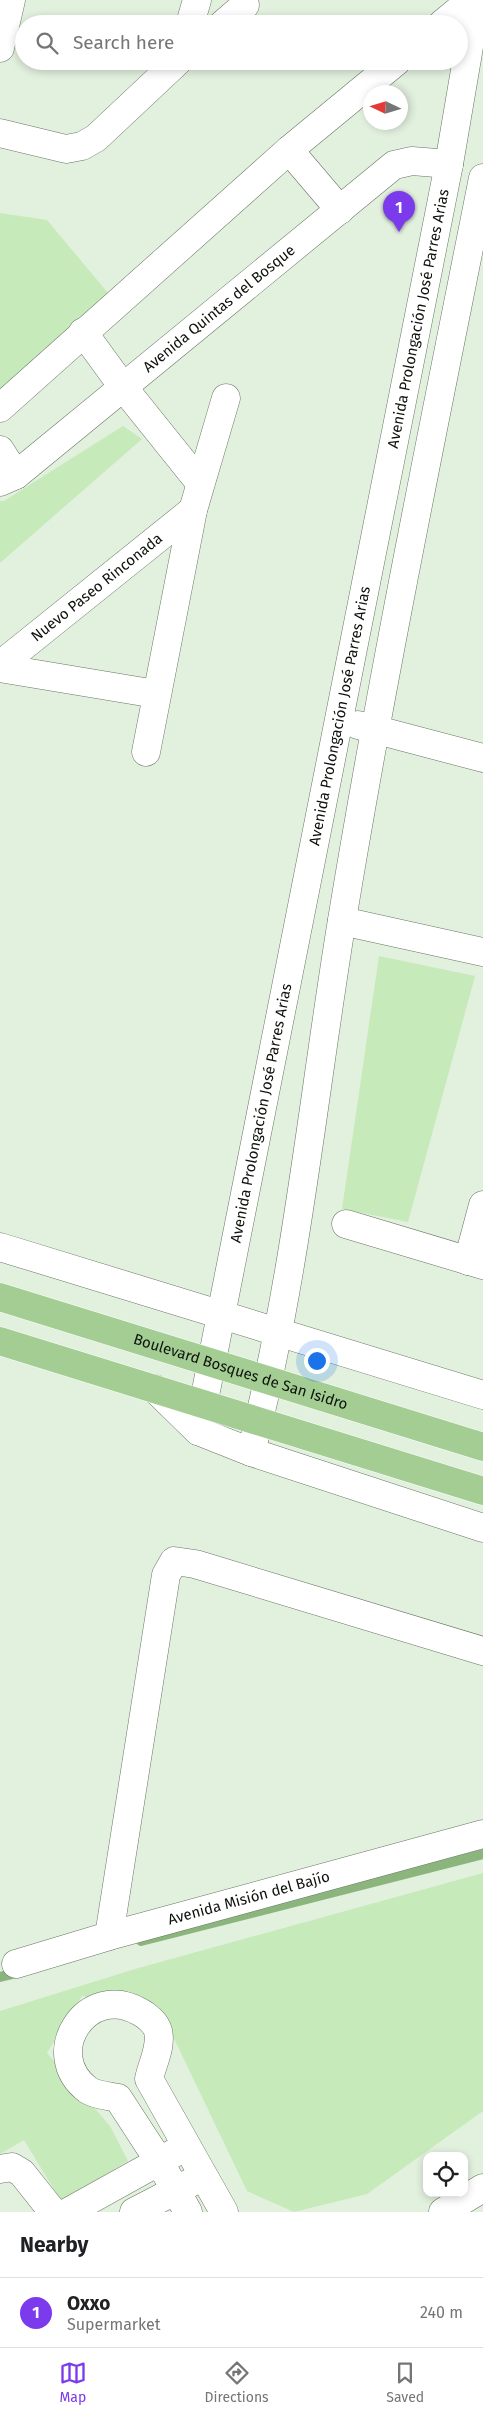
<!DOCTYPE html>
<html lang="en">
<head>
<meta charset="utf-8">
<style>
	body { margin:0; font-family:"Fira Sans",sans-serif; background:#f6f6f6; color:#202124 }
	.controls { position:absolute; right:15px; bottom:15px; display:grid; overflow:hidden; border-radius:10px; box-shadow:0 2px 8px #0003 }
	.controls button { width:45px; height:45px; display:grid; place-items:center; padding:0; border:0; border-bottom:1px solid #e0e0e0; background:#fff; color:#202124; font:25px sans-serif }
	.compass { position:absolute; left:363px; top:85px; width:45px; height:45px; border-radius:50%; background:#fff; box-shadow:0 2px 8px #0003; rotate:274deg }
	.you { position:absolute; left:316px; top:1360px; width:18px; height:18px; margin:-12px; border:4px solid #fff; border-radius:50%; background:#1a73e8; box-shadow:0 0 0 8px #1a73e833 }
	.badge { display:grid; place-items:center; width:32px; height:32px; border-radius:50%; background:#7c3aed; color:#fff; font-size:16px; font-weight:700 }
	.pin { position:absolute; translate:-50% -41px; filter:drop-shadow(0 1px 2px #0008) }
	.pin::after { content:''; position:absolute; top:26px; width:18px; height:15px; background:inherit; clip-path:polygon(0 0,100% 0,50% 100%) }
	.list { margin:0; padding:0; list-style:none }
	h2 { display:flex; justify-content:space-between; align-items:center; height:65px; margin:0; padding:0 20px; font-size:21px }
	h2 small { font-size:16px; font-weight:400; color:#757577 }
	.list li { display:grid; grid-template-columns:32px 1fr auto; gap:15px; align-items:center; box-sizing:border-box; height:70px; padding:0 20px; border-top:1px solid #e0e0e0 }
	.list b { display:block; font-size:19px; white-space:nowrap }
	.list p { margin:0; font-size:16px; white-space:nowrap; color:#757577 }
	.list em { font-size:16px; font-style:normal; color:#757577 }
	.icon { flex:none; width:28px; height:28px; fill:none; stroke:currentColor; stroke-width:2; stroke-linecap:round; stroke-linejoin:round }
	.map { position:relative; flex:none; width:483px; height:2212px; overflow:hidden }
	.search { position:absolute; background:#fff; box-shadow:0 2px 8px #0003; left:15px; right:15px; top:15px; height:55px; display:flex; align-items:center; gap:12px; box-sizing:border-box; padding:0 18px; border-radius:28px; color:#757577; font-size:19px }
	.sheet { height:135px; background:#fff }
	nav { display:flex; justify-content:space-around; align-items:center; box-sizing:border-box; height:70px; border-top:1px solid #e0e0e0; background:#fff; font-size:14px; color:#757577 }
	nav a { display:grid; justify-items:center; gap:2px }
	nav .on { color:#7c3aed }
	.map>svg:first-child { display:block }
	.green { fill:#c6eaba }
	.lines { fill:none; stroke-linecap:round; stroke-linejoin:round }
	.stream { stroke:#8cb57e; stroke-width:10 }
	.minor-casing { stroke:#697565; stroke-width:29 }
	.major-casing { stroke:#fff; stroke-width:29 }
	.minor { stroke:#fff; stroke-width:28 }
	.major { stroke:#a3cd93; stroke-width:28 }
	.labels { text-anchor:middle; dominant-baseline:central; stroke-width:4; stroke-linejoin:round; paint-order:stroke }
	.street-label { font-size:15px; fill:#0e120c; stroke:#e2f0de }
</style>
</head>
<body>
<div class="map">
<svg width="483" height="2212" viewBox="0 0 483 2212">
	<rect width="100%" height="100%" fill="#e2f0de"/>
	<path class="green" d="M0,213L47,220L113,299L0,397Z
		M123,426L142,439L0,563V501H4Z
		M379,956L475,976L408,1222L342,1209Z
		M483,1873V2111L367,2194L294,2212L247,2191L159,2007L82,1996L47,2053L110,2126L128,2161L61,2201L24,2140L0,2154V2011L135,1969Z"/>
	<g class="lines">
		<path class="stream" d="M141,1941L483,1854
			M0,1977L21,1972"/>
		<defs>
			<g id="minor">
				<path d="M190,24L197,0"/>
				<path d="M223,24L245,5"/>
				<path d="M442,24L471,0"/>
				<path d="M0,48L11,0"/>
				<path d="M0,133L66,149L82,146L96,138L178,61"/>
				<path d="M289,150L340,210"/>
				<path d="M83,332L123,387L200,483"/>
				<path d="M0,408L289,150L397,61"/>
				<path d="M0,450L16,475"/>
				<path id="s1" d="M0,482L16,475L394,165L412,161L449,164"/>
				<path id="s2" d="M0,665L193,510"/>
				<path d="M0,668L156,694"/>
				<path d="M358,725L483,758"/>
				<path d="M146,752L193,510L226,398"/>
				<path d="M342,921L483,952"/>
				<path d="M346,1224L483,1265"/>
				<path d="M0,1247L483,1395"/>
				<path d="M468,1261L483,1205"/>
				<path d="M155,1389L198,1431L251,1452L483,1528"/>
				<path id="s3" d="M198,1431L449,164L477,0"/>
				<path d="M251,1452C296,1278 313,1097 342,920C383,671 434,425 483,178"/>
				<path d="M109,1936L166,1575L174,1561L195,1564L483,1651"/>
				<path id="s4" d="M16,1964L109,1936L483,1834"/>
				<path d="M0,2169L12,2167L22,2173L53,2212"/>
				<path d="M68,2212L176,2152"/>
				<path d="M134,2212L190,2183"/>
				<path d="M188,2212L159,2161L118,2098C109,2096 95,2095 88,2090C40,2054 87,1981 140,2012C146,2015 156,2023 158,2031C162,2047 152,2064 149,2079L224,2212"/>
				<path d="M443,2212L483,2188"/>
			</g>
			<g id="major">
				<path id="s5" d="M0,1297L483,1447"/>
				<path d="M0,1341L483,1491"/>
			</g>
		</defs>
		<use href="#minor" class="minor-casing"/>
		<use href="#major" class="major-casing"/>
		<use href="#minor" class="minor"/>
		<use href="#major" class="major"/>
	</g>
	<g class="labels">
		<g class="street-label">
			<text stroke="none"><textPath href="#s1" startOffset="280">Avenida Quintas del Bosque</textPath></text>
			<text stroke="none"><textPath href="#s3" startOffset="1134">Avenida Prolongación José Parres Arias</textPath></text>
			<text stroke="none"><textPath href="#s2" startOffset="124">Nuevo Paseo Rinconada</textPath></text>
			<text stroke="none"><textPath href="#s3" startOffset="729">Avenida Prolongación José Parres Arias</textPath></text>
			<text stroke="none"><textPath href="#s3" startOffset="324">Avenida Prolongación José Parres Arias</textPath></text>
			<text stroke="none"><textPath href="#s5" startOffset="252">Boulevard Bosques de San Isidro</textPath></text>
			<text stroke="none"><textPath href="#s4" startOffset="242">Avenida Misión del Bajío</textPath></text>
		</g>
	</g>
</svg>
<div class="controls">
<button><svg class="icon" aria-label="locate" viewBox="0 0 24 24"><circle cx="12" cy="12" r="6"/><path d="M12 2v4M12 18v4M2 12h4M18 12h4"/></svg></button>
</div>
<svg class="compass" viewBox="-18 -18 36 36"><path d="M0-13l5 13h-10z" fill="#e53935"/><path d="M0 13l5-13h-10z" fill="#757577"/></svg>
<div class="you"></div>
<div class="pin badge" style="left:399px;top:232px">1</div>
<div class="search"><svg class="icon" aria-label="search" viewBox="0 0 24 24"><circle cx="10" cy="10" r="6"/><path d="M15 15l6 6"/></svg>Search here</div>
</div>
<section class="sheet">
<h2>Nearby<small></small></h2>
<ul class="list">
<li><span class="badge">1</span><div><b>Oxxo</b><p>Supermarket</p></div><em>240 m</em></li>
</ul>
</section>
<nav>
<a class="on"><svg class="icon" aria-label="map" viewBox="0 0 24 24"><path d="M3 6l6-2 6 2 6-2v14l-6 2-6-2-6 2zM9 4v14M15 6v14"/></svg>Map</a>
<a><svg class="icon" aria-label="directions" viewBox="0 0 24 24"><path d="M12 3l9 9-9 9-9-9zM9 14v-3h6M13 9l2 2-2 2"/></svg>Directions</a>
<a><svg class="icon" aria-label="saved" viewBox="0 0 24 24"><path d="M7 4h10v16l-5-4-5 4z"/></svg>Saved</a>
</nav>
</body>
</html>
